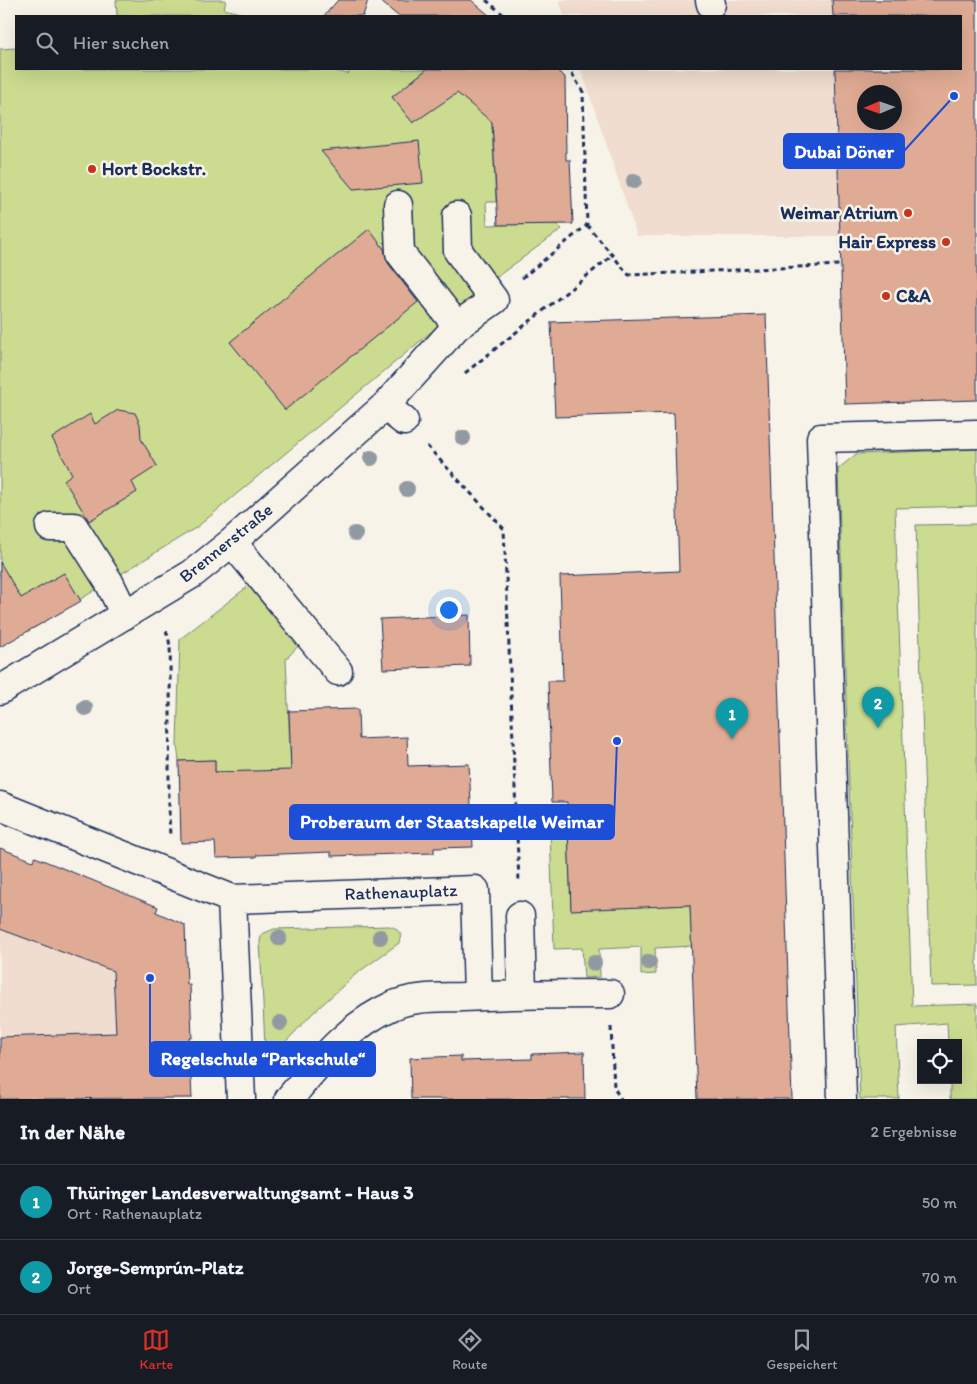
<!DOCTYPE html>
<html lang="de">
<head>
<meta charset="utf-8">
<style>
	body { margin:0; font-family:Itim,sans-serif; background:#242831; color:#f1f3f6 }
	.controls { position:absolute; right:15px; bottom:15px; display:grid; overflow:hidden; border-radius:0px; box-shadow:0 5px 20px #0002 }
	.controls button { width:45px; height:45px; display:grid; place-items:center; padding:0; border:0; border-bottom:1px solid #363941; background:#171b24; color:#f1f3f6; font:25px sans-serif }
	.compass { position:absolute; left:857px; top:85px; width:45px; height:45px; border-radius:50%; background:#171b24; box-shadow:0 5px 20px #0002; rotate:268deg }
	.you { position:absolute; left:448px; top:609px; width:18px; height:18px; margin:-12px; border:4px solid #fff; border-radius:50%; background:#1a73e8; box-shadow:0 0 0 8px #1a73e833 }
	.badge { display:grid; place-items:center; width:32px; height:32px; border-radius:50%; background:#d93025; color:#fff; font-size:16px; font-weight:700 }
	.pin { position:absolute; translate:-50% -41px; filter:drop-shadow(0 1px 2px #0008) }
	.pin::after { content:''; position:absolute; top:26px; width:18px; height:15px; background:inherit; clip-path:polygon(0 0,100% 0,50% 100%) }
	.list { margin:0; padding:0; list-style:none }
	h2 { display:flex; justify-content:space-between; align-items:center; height:65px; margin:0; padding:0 20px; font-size:21px }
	h2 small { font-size:16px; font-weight:400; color:#9ea1a6 }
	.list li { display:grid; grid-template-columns:32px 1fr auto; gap:15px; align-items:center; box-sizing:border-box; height:75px; padding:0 20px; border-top:1px solid #363941 }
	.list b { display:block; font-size:19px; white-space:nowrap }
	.list p { margin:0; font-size:16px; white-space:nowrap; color:#9ea1a6 }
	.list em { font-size:16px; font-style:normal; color:#9ea1a6 }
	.icon { flex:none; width:28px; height:28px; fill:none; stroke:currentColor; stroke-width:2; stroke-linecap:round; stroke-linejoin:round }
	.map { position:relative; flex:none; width:977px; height:1099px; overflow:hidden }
	.search { position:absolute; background:#171b24; box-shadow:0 5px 20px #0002; left:15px; right:15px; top:15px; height:55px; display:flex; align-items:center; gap:12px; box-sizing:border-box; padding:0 18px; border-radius:0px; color:#9ea1a6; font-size:19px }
	.sheet { height:215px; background:#171b24 }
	nav { display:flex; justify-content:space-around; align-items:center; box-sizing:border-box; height:70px; border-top:1px solid #363941; background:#171b24; font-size:14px; color:#9ea1a6 }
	nav a { display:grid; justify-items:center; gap:2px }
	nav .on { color:#d93025 }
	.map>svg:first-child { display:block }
	.built { fill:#f0ddcf; fill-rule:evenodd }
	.green { fill:#cbdb8f; stroke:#738576 }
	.building { fill:#e0ab94; stroke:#1b2f5e; fill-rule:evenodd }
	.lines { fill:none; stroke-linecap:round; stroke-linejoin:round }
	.minor-casing { stroke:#1b2f5e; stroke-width:31 }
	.path { stroke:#1b2f5e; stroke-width:3; stroke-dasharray:5 4; stroke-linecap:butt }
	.minor { stroke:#f7f3e8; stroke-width:28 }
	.tree { fill:#919aa2 }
	.poi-dot { fill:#c8321e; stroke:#f7f3e8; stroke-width:2 }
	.labels { text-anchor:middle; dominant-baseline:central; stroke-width:5; stroke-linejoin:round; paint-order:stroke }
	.poi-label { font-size:18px; font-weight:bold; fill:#1b2f5e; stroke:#f7f3e8; text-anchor:start }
	.street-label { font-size:18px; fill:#1b2f5e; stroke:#f7f3e8 }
	.leader { fill:none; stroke:#1d4ed8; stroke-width:2 }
	.callout-dot { fill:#1d4ed8; stroke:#f7f3e8; stroke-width:2 }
	.callout { fill:#1d4ed8; stroke:#1d4ed8; stroke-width:2 }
	.callout-label { font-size:19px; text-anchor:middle; font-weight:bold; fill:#fff }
</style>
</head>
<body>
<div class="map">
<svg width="977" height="1099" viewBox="0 0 977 1099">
	<rect width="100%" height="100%" fill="#f7f3e8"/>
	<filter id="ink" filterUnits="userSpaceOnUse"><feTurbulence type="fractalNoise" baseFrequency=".02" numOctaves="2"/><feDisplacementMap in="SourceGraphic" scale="10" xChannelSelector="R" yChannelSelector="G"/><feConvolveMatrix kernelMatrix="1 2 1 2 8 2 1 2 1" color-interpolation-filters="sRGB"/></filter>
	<g filter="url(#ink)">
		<path class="built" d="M559,0H977V400L845,404L840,236H637L581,69H961V16H564ZM864,92H894V122H864Z
			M0,848L158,907L156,912L185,925L187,985H190L192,1038H189L192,1099H0Z"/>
		<path class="green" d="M116,0H226L224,9L252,16H117Z
			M16,48V69H328L348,74L350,69H427L392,97L457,93L491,109L496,202H486L487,225L557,224L562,229L502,273L197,527L34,628L17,600L0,577V49Z
			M977,449V506L895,508L912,1006L977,1004V1099H950V1080H958V1043H948L947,1023L896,1027L899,1099H860L838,469L856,454Z
			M977,524V985L931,986L916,525Z
			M251,584L302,642L286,659L291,771L215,772V760L179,761L177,745L180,639Z
			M550,831H568L571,909L690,905L692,946L655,948L656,974L641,975V947L599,949L600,977L584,978L582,948L554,949Z
			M389,926C395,927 398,930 401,935L399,943L356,974L313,1013L277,1051H271L265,1046L260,941L262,934L274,929Z"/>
		<path class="building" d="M338,0H368L363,16H324Z
			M379,0H471L490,16H398Z
			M832,0H977V400L845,404L835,69H961V16H833ZM864,92H894V122H864Z
			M427,69H555L565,77L566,160H570L573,224L498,225L492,122L457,93L413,123L392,97Z
			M419,141L423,183L353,189L321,151Z
			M369,229L384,249L388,263L418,302L285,410L230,342Z
			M766,315L792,1099H697L690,905L571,910L567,802H552L548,681H563L560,576L679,571L674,413L555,417L551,322Z
			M118,410L135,413L140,424L141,439L157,466L132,482L137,492L89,521L64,480L72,474L52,438L90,414L95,424Z
			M0,562L21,598L64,573L81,601L0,647Z
			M469,615L470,666L383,669L380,619Z
			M358,709L359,739L407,737L408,766L469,764L473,847L434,848V853L331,856V852L256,855V857L216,858L215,842L181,843L179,761L215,760V772L291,770L289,711Z
			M0,848L33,861L35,857L158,907L156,912L185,925L187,985H190L192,1038H189L192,1098L0,1099V1037L116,1033L113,971L0,929Z
			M584,1052L585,1099H411L410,1058L461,1056V1061L532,1059V1054Z"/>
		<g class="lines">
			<defs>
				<path id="minor" d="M710,0L711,4
					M398,205L400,253L457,326
					M385,406L404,421
					M50,527H74L109,582L125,615
					M232,542L338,671
					M0,690L192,574L232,542L385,406L457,326L494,300L458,251L457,216
					M0,806L232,899L475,890L478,996
					M232,899L241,1099
					M520,916L522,994
					M289,1099C319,1063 347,1026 392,1006C413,996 439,998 463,997C512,994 561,994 610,994
					M842,1099L821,438L977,434"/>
			</defs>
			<use href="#minor" class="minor-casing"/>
			<path class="path" d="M486,0L505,16
				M587,225L629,275L841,265
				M522,278L587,225L583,92L571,72L566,69
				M465,373L613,255
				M427,446L504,529L519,882
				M166,631C172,644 170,662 170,676C171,730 167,783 170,836
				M611,1027L614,1088L621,1099"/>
			<use href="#minor" class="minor"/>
		</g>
		<g class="tree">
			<circle cx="634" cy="181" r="8"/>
			<circle cx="463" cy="438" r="8"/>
			<circle cx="371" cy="458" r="8"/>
			<circle cx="407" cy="489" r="8"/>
			<circle cx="355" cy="534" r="8"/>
			<circle cx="85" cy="708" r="8"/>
			<circle cx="380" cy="937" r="8"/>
			<circle cx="279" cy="938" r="8"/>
			<circle cx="649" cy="962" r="8"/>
			<circle cx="594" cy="963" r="8"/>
			<circle cx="280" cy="1023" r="8"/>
		</g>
	</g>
	<g class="poi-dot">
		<circle cx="92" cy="169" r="5"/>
		<circle cx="908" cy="213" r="5"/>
		<circle cx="946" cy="242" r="5"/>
		<circle cx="886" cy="296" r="5"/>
	</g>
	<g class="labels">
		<g class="poi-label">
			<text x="102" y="169">Hort Bockstr.</text>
			<text x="898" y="213" text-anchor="end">Weimar Atrium</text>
			<text x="936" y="242" text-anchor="end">Hair Express</text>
			<text x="896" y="296">C&amp;A</text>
		</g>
		<g class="street-label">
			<text transform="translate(226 543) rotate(-39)">Brennerstraße</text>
			<text transform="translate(401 892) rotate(-2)">Rathenauplatz</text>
		</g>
	</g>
	<path class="leader" d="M954 96L904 151M617 741L614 822M150 978L150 1059"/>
	<g class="callout-dot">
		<circle cx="954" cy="96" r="5"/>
		<circle cx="617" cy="741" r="5"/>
		<circle cx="150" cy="978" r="5"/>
	</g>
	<g class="callout">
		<rect x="784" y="134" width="120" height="34" rx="5"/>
		<rect x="290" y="805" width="324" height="34" rx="5"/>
		<rect x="150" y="1042" width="225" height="34" rx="5"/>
	</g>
	<g class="callout-label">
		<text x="844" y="158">Dubai Döner</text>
		<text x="452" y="828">Proberaum der Staatskapelle Weimar</text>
		<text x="263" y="1065">Regelschule “Parkschule“</text>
	</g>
</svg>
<div class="controls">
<button><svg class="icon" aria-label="locate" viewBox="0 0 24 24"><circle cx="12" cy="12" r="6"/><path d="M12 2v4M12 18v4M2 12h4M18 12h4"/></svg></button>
</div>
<svg class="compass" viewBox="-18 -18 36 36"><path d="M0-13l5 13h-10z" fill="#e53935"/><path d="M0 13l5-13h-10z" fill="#9ea1a6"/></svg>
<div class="you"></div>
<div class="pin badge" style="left:732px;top:739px;background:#0f9aa8">1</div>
<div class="pin badge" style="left:878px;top:728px;background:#0f9aa8">2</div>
<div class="search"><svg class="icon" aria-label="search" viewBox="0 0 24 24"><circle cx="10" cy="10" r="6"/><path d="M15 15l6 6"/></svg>Hier suchen</div>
</div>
<section class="sheet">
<h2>In der Nähe<small>2 Ergebnisse</small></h2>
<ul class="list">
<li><span class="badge" style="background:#0f9aa8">1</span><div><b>Thüringer Landesverwaltungsamt - Haus 3</b><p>Ort · Rathenauplatz</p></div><em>50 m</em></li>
<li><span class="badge" style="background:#0f9aa8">2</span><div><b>Jorge-Semprún-Platz</b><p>Ort</p></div><em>70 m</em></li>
</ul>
</section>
<nav>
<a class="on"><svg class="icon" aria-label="map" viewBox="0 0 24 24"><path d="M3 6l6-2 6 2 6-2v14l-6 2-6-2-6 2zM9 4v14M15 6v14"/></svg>Karte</a>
<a><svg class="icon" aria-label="directions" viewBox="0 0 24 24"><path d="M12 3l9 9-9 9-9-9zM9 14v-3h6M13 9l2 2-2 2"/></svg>Route</a>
<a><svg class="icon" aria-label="saved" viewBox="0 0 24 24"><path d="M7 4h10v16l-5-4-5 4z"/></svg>Gespeichert</a>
</nav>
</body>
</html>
